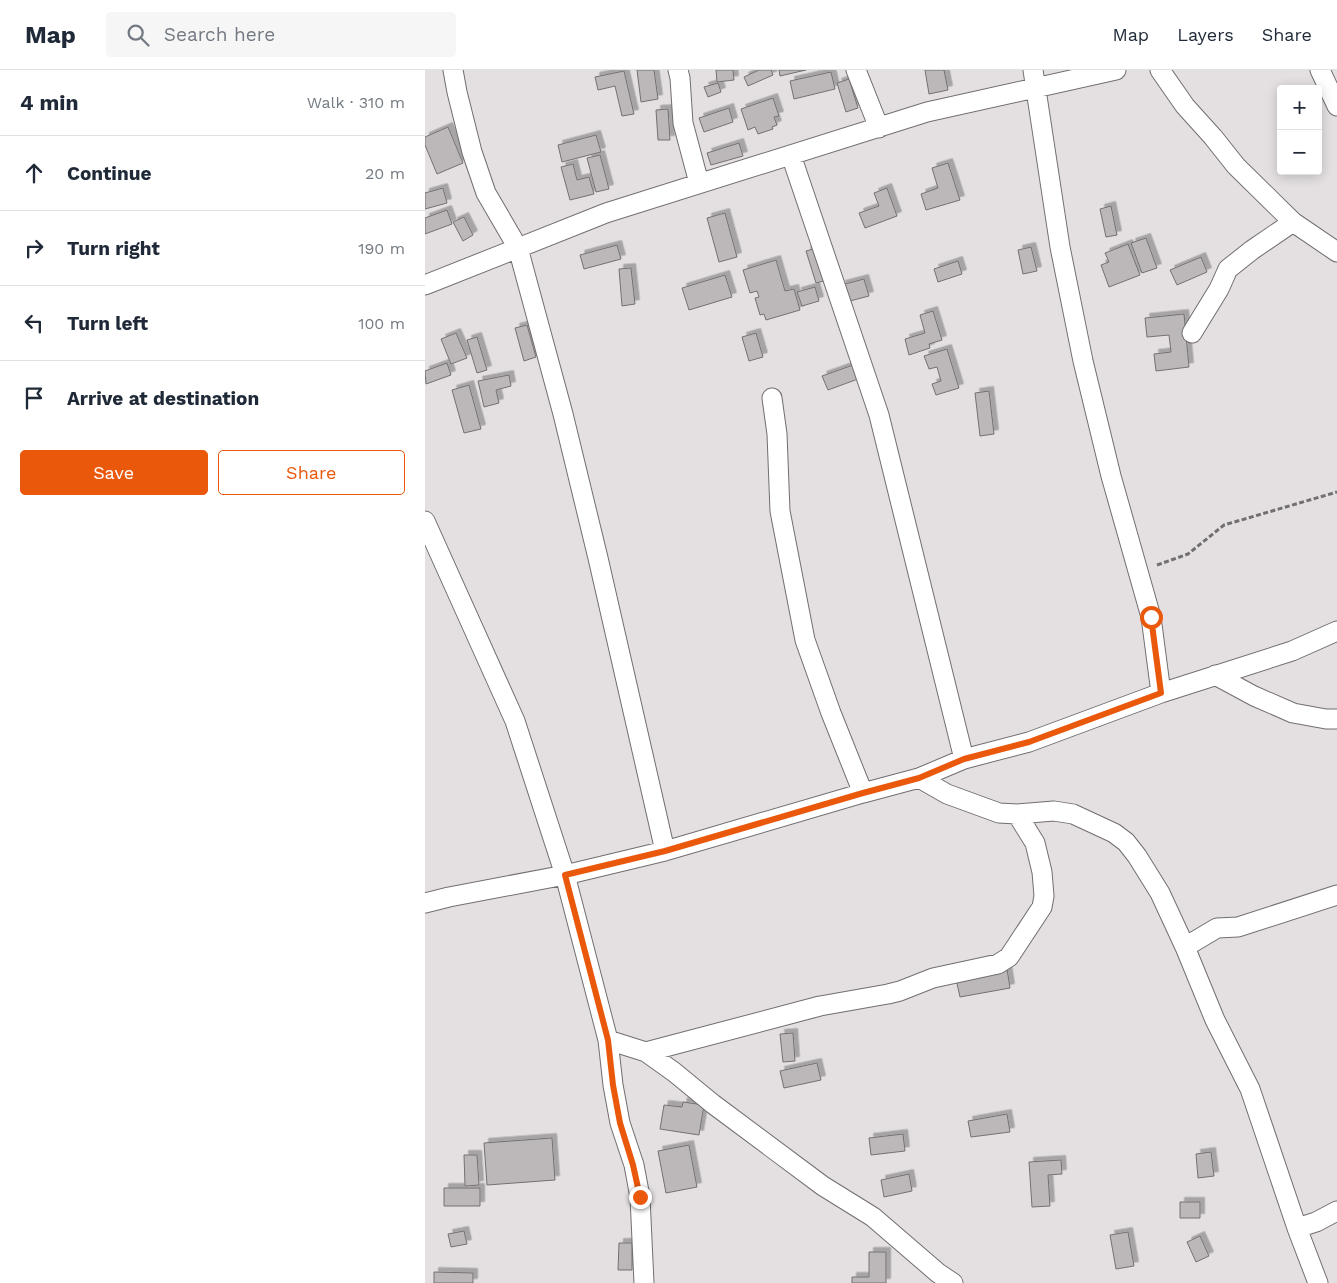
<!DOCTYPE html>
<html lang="en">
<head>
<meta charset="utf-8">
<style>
	body { margin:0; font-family:"Work Sans",sans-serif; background:#f6f6f7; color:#1f2937 }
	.controls { position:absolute; right:15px; top:15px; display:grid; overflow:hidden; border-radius:5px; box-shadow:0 2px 12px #0003 }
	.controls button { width:45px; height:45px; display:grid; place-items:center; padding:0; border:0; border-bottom:1px solid #e0e1e3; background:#fff; color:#1f2937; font:25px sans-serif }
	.stop { position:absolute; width:15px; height:15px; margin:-11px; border:4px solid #ea580c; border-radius:50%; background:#fff }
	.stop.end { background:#ea580c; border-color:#fff; box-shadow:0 1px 5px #0008 }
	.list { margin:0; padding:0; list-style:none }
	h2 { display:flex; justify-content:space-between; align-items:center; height:65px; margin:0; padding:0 20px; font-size:21px }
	h2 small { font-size:16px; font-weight:400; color:#747a83 }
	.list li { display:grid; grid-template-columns:32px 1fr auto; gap:15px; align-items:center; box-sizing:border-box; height:75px; padding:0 20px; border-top:1px solid #e0e1e3 }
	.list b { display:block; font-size:19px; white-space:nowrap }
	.list em { font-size:16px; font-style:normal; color:#747a83 }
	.actions { display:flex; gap:10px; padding:15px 20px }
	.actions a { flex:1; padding:11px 0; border:1px solid #ea580c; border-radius:5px; text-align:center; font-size:18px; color:#ea580c }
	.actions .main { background:#ea580c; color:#fff }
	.icon { flex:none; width:28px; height:28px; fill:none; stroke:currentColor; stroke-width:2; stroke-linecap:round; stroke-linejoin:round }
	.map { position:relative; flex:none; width:912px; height:1213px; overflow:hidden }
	header { display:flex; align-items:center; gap:30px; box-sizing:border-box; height:70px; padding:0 25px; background:#fff; border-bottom:1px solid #e0e1e3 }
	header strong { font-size:24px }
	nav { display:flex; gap:28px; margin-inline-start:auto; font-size:18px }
	.search { width:350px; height:45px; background:#f6f6f7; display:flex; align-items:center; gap:12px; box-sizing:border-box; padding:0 18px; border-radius:5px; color:#747a83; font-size:19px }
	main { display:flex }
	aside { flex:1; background:#fff }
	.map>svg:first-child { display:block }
	.building { fill:#bcb8b9; stroke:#747072; filter:url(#shadow) }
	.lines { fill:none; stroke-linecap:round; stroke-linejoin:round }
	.street-casing { stroke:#726e70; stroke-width:21 }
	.path { stroke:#716f70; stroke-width:3; stroke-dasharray:5 2.5; stroke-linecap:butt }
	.street { stroke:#fff; stroke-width:19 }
	.route { stroke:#ea580c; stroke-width:6 }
</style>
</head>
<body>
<header>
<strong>Map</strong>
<div class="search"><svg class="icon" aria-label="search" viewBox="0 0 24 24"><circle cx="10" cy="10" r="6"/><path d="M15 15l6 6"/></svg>Search here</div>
<nav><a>Map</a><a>Layers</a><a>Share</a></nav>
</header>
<main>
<aside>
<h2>4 min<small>Walk · 310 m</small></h2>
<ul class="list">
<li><svg class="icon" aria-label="ahead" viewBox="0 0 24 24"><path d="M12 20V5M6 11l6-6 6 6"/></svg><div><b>Continue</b></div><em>20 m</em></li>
<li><svg class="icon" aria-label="right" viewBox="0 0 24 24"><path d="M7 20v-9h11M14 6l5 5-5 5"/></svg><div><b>Turn right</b></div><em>190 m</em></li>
<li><svg class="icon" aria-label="left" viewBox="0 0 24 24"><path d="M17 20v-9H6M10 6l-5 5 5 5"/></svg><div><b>Turn left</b></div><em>100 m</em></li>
<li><svg class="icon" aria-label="arrive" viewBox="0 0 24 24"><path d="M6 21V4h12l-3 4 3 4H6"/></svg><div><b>Arrive at destination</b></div></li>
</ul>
<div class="actions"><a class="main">Save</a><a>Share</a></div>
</aside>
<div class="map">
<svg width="912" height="1213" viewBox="0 0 912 1213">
	<defs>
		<filter id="shadow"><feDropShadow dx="4.5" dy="-4.5" stdDeviation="0" flood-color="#0004"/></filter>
	</defs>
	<rect width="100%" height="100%" fill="#e4e0e2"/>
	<path class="building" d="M212,0H229L233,29L216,32Z
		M291,0H308L309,10L292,12Z
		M334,0H346L348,5L323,16L319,7Z
		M354,0H381L355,6Z
		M500,0H519L523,20L504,24Z
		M199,1L209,44L197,46L190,16L173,20L170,7Z
		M406,2L410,19L369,29L365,11Z
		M424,9L433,38L421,42L412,13Z
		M293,13L296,22L283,27L279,17Z
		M348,28L354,46L349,47L352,55L347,57L348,59L333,64L330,57L323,60L316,39Z
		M304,38L308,52L279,62L274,48Z
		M243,39L245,70H233L231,40Z
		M23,57L38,93L12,104L0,75V67Z
		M171,65L176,82L137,92L133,75Z
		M314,73L318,86L286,95L282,83Z
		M175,85L184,119L171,122L162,88Z
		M523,93L535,130L501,140L496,124L513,118L507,98Z
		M148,94L152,110L164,107L169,124L145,130L136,97Z
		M18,118L22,133L0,139V123Z
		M462,118L472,146L440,158L434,143L454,136L449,123Z
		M686,136L692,165L681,167L675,139Z
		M22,140L27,154L0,164V148Z
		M300,143L312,187L294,192L282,148Z
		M39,147L48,165L38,171L28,152Z
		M721,168L732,198L717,203L706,173Z
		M703,174L715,205L684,217L676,195L684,192L680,183Z
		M192,175L196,189L159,199L155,185Z
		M396,177L406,209L391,213L381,181Z
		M606,177L612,201L598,204L593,180Z
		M776,187L782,202L752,215L745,200Z
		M351,190L360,221L369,219L375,240L341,250L339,244L335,245L330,228L334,227L332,221L325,223L318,200Z
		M533,191L537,204L513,212L509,199Z
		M206,198L210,234L197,236L194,199Z
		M300,205L307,227L264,240L257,218Z
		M439,209L444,226L421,232L416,215Z
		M390,217L394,231L377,236L372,222Z
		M508,241L517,270L504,274L505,278L484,285L480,269L500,263L495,245Z
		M759,244L764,297L731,301L729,284L746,282L744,265L722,267L720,248Z
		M102,255L111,287L99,291L90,258Z
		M31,263L42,288L26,294L16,269Z
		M331,263L338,287L324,291L317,267Z
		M52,267L62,300L52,303L42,270Z
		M522,279L534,318L511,325L507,314L516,311L512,297L504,299L499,286Z
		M22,293L26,305L1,314L0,301Z
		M428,295L433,309L403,320L397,306Z
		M84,305L86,316L71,320L74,333L59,337L53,311Z
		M44,315L56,359L39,363L27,320Z
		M564,321L569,364L555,366L550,323Z
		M582,899L585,918L535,927L531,909Z
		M368,963L370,991L358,992L355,964Z
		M392,993L396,1010L359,1018L355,1001Z
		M258,1032L279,1035L274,1065L235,1059L239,1035L257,1037Z
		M582,1044L585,1062L546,1067L543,1051Z
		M478,1064L480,1081L446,1085L444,1068Z
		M127,1068L130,1110L62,1115L59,1073Z
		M264,1075L272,1117L241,1123L233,1081Z
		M786,1082L789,1106L773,1108L771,1084Z
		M39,1085H52L54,1115L40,1116Z
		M636,1090L637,1104L623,1105L625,1136L607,1137L604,1092Z
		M484,1104L487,1121L459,1127L456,1110Z
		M19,1118H55V1136H19Z
		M755,1132H775V1148H755Z
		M39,1161L42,1174L26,1177L23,1164Z
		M703,1162L709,1196L691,1199L685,1165Z
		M775,1166L784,1186L771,1192L762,1172Z
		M194,1173H207V1200H193Z
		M444,1182H461V1213H427V1207H444Z
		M9,1202L48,1203V1213H9Z"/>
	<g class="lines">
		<defs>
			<path id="street" d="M28,0L32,22L47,82L61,123L93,178L138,344L173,488L240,781
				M253,0L255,8L258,53L274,113
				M431,0L454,58
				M608,0L635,177L658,291L686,406L726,547L736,623
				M735,0L760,36L788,67L811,96L868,152L912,182
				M895,0L912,36
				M366,85L454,345L539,689
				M0,215L181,143L502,42L691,0
				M767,263L794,219L803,199L827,180L868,152
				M347,328L352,364L355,441L380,570L406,643L438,723
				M0,451L90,651L140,805L183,970L188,1015L195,1053L209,1095L215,1127L219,1213
				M790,605L829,626L868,643L901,649H912
				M494,708L522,724L574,743L592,744L629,741L648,744L689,763L701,772L712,786L735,823L760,877L790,950L825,1019L872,1158L893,1213
				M0,833L24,827L140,805L240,781L438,723L494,708L539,689L604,672L736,623L867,581L912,561
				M760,877L792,858L813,857L912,825
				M183,970L221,982L249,1002L288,1034L398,1116L448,1147L513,1203L528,1213
				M221,982L395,936L463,924L475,921L508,908L573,894L584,887L617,837L619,826L617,802L610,773L592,744
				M872,1158L891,1152L912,1141"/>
		</defs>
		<use href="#street" class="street-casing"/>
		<path class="path" d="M732,495L763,484L799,455L912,422"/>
		<use href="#street" class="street"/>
	</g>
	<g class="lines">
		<path class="route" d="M215,1127L208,1095L195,1053L188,1015L183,970L140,805L240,781L438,723L494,708L539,689L604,672L736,623L726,547"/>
	</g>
</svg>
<div class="controls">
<button>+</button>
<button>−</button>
</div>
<div class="stop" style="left:726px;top:547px"></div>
<div class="stop end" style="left:215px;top:1127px"></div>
</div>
</main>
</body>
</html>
